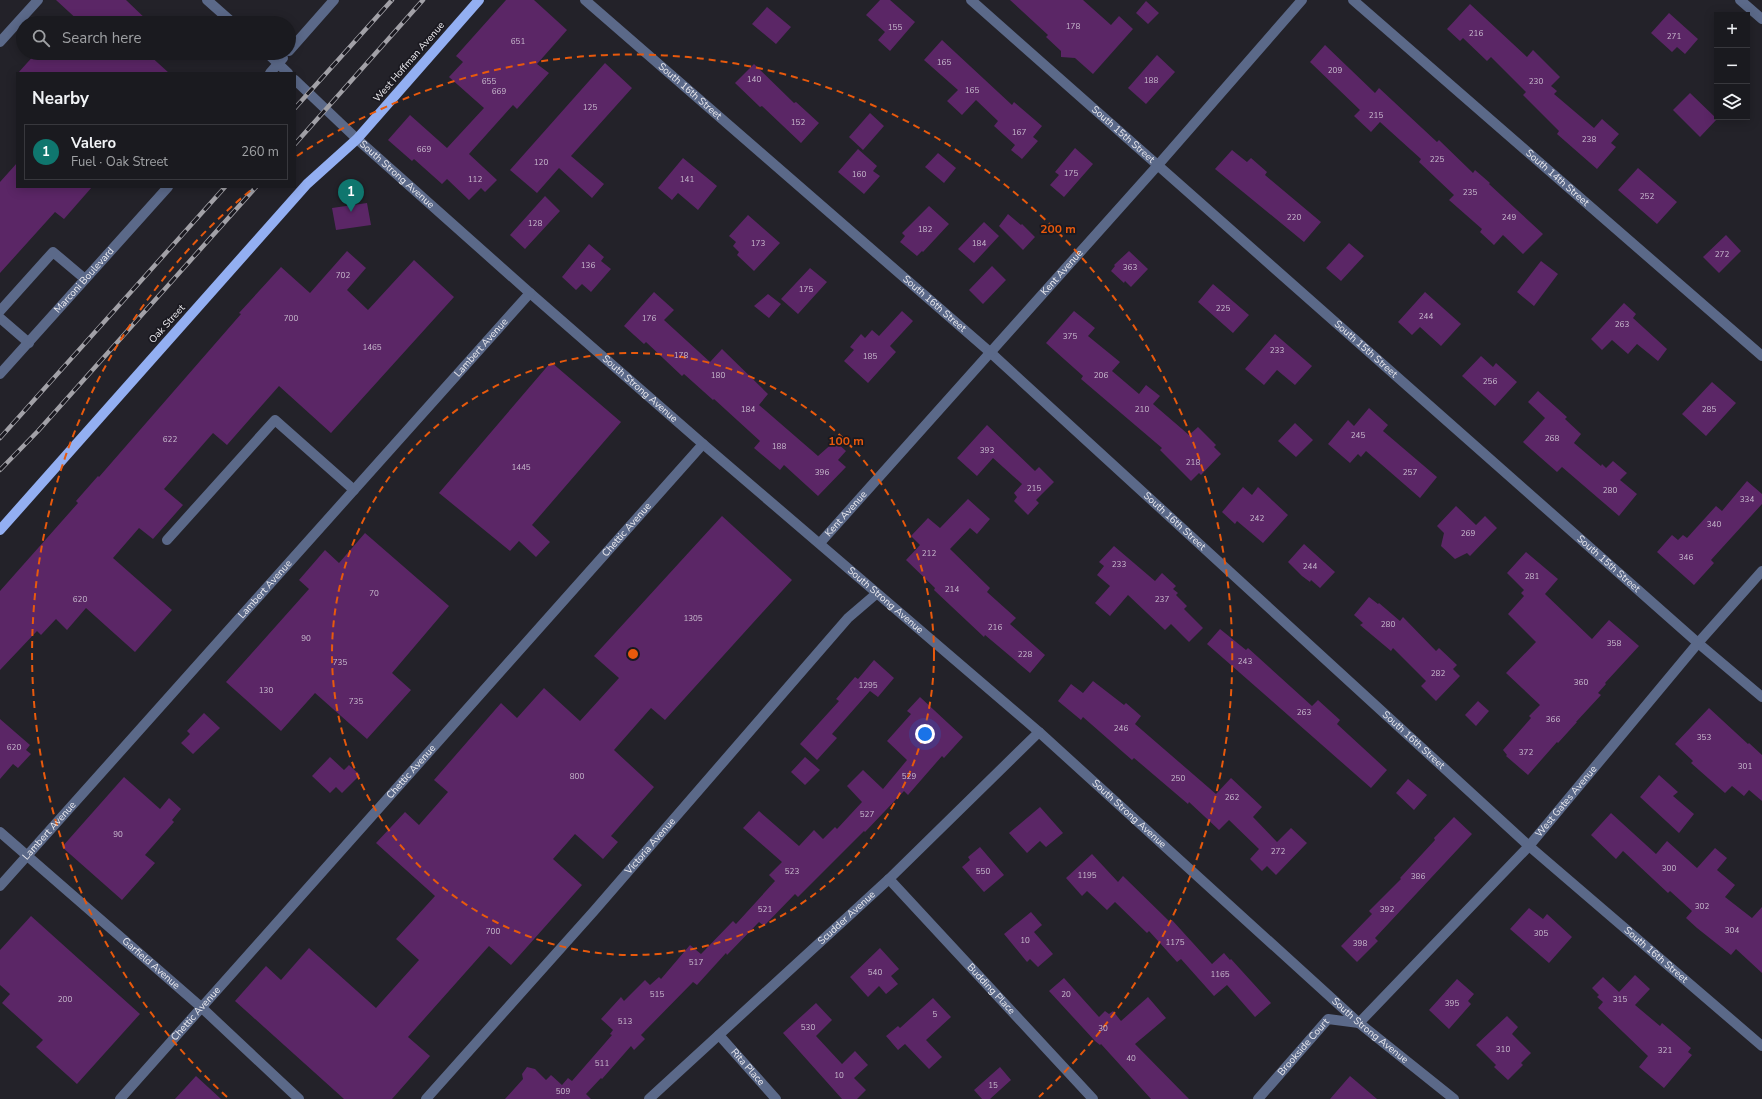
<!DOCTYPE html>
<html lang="en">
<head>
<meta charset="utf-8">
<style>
	body { margin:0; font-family:"Nunito Sans",sans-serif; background:#232328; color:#f1f3f6 }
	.controls { position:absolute; right:12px; top:12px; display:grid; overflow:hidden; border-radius:0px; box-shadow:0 2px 10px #0003 }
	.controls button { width:36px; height:36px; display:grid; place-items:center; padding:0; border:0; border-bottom:1px solid #38383d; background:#1a1a1f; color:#f1f3f6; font:20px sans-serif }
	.you { position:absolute; left:925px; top:734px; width:14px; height:14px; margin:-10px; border:3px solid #fff; border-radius:50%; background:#1a73e8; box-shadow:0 0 0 6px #1a73e833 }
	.badge { display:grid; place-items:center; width:26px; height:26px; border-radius:50%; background:#0f766e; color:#fff; font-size:13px; font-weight:700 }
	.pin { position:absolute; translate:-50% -33px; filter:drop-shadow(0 1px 2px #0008) }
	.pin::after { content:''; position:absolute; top:21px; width:14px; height:12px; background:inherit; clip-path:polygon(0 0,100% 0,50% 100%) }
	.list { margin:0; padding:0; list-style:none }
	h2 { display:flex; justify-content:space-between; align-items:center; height:52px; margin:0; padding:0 16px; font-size:17px }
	h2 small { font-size:13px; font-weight:400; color:#9fa1a4 }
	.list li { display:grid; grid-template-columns:26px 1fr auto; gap:12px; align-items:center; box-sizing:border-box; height:56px; margin:0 8px 8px; padding:0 8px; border:1px solid #38383d; border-radius:0px }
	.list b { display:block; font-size:15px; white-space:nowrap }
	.list p { margin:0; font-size:13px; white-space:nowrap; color:#9fa1a4 }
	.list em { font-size:13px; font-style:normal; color:#9fa1a4 }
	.icon { flex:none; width:22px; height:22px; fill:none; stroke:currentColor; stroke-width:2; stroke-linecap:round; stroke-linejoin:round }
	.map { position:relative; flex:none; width:1762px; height:1099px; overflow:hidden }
	.search { position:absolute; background:#1a1a1f; box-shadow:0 2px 10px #0003; left:16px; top:16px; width:280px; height:44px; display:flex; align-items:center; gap:10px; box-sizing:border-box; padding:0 14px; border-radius:22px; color:#9fa1a4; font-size:15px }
	.panel { position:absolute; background:#1a1a1f; box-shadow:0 2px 10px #0003; left:16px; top:72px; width:280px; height:116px; border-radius:0px }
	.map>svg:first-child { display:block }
	.building { fill:#5b2666 }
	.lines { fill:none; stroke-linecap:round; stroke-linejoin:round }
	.minor { stroke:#5b6989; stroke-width:10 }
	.major { stroke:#93aff2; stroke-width:10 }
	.rail-casing { stroke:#a2a1a7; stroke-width:4.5 }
	.rail { stroke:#1a1920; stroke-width:3; stroke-dasharray:9; stroke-linecap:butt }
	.ring { fill:none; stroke:#e8590c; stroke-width:2; stroke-dasharray:7 5 }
	.labels { text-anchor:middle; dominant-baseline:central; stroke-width:3.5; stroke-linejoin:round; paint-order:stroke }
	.number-label { font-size:8px; fill:#c7b9cd }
	.street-label { font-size:10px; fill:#ebeaef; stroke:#1a1920 }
	.centre { fill:#e8590c; stroke:#1a1920; stroke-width:2 }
	.ring-label { font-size:12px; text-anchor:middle; font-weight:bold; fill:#e8590c; stroke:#1a1920; stroke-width:3.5; stroke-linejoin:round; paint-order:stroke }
</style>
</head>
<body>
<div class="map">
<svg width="1762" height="1099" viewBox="0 0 1762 1099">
	<rect width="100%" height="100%" fill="#232229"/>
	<path class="building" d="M56,0H126L150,23H81Z
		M506,0H534L567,30L537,64L549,73L517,109L513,105L469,154L497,180L485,192L481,188L469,200L447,179L442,184L414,159L412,161L388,140L410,115L447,148L484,108L449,77L463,62L456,56Z
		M880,0H890L915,22L890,51L878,40L885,32L866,15Z
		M1010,0H1083L1111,25L1119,16L1133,29L1093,74L1075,58L1061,57V51L1046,37L1048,35Z
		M1146,1L1159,13L1148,24L1136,13Z
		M1470,4L1527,57L1533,50L1560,77L1551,86L1557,91L1554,94L1594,128L1602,119L1619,134L1611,143L1616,147L1597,169L1557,134L1559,131L1523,95L1526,92L1491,57L1487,61L1463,38L1460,41L1447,29Z
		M767,7L791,27L776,44L752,24Z
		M1669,13L1698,39L1685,54L1677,47L1672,52L1651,33Z
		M942,40L1012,105L1014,102L1042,126L1033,137L1038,141L1022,159L1011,150L1015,145L994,126L998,121L976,100L962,115L947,101L958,90L924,60Z
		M1325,45L1375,93L1379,88L1437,142L1439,140L1473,173L1475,170L1490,183L1489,184L1543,234L1523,254L1503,235L1494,245L1480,232L1482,229L1449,200L1454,195L1419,162L1421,159L1380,122L1371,132L1354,116L1360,110L1310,62Z
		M36,53H147L169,73H18Z
		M1157,55L1175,72L1146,104L1128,88Z
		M605,63L632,88L571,156L604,184L592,198L559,168L537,193L510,170Z
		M754,64L794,103L796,102L819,123L801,143L762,106L760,107L735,83Z
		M1690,93L1717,119L1700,137L1673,110Z
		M870,113L884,126L863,150L849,137Z
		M1075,148L1093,164L1064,197L1050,185L1059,175L1055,172Z
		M858,149L877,166L873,171L880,176L864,194L838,172Z
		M1232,150L1247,162L1251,158L1267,172L1265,175L1321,222L1304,242L1215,169Z
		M938,153L956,168L944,183L925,167Z
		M683,158L717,186L698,210L678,193L672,200L658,188Z
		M17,163V187H92L64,219L55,212L0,273V182Z
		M1638,168L1677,202L1657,224L1618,190Z
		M545,196L560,211L525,249L510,235Z
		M367,203L371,225L336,230L332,208Z
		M929,206L949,224L923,252L922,251L917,256L900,242L905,236L902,233Z
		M1008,214L1021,225L1022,224L1035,237L1023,250L999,226Z
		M748,215L780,243L754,271L737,255L739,252L733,246L736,242L729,236Z
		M984,222L999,236L974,263L958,249Z
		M1726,235L1741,251L1719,273L1703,257Z
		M1349,243L1364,256L1341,281L1326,268Z
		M589,244L604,257L601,261L611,269L591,292L582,284L576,290L562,277Z
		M347,251L366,268L347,290L368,310L414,260L454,297L331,433L279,386L227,445L213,433L164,489L183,505L153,539L139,528L113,558L172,610L135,652L86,608L67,630L56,619L41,635L37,631L0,670V591L78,503L76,501L98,476L99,477L241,314L239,313L281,267L310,293Z
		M1129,251L1148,269L1131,287L1125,281L1124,283L1111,271L1115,266L1114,265Z
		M1541,261L1558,274L1534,306L1517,292Z
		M992,266L1006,280L983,304L969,290Z
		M810,268L827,282L798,314L781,299Z
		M1213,284L1249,315L1233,333L1198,302Z
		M654,292L674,310L664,320L710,362L722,349L768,394L759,405L818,456L835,441L846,451L838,460L846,467L818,496L784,465L780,470L754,448L760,441L714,399L713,400L684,374L682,376L646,342L644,344L624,326Z
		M1425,292L1461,324L1441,346L1420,327L1412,335L1398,322Z
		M768,294L781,304L769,318L754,306Z
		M1624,303L1636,314L1633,318L1667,349L1658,361L1637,344L1628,354L1612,340L1602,350L1591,339Z
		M902,311L913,321L890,346L896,352L868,383L844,361L854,350L850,347L861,334L865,338L872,330L879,336Z
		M1074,311L1095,328L1088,336L1120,362L1112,371L1139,394L1146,385L1160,396L1153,404L1189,435L1198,427L1216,445L1214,447L1221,454L1201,475L1199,473L1191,481L1160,450L1162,448L1081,379L1083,376L1046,343Z
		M1275,334L1312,366L1295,385L1277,370L1264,385L1245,369Z
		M1481,356L1493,367L1496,363L1517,382L1495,406L1462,376Z
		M551,362L621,422L532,525L550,542L536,557L519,541L510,551L439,493Z
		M1712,382L1736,403L1706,436L1682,414Z
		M1538,391L1567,417L1565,419L1581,434L1574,443L1601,466L1602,464L1606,468L1613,461L1627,473L1620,480L1637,494L1619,516L1562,467L1557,472L1523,442L1545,418L1528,402Z
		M1369,408L1388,425L1383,431L1437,477L1420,498L1366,451L1361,457L1358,454L1350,463L1328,444L1348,420L1354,426Z
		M1295,423L1313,440L1296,457L1278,441Z
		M987,425L1035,471L1039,467L1054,482L1036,500L1039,503L1028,515L1014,501L1017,497L1014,493L1022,484L993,458L977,476L957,458Z
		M1747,481L1762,494V504L1711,560L1714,563L1694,585L1657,552L1672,535L1678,540L1683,535L1687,538L1716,506L1722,511Z
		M1243,487L1252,495L1258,487L1288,515L1263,543L1237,521L1235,524L1222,512Z
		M968,499L990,519L977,534L970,528L950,549L990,588L987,592L1016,618L1010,624L1045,655L1030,673L985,635L984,637L934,590L935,588L906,560L920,545L911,536L928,518L940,528Z
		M1456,506L1476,525L1485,516L1497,528L1470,556L1467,553L1455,559L1441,546L1444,533L1437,526Z
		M722,516L792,580L665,720L651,708L614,750L654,787L611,836L618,842L603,859L575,834L553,859L582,885L511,965L489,946L408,1037L430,1056L392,1099H344L235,1001L266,966L281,980L309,948L376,1008L419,960L396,939L435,896L376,843L405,812L419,825L448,792L434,780L501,703L517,718L544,688L580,721L619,678L594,656Z
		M365,533L449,606L392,673L411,690L367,739L315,693L281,731L226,682L309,589L299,580L325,550L339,563Z
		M1304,544L1335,572L1320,588L1311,580L1310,582L1302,576L1288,562Z
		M1114,546L1155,581L1162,573L1176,586L1173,589L1178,593L1176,595L1187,606L1184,609L1203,628L1189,642L1171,624L1165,630L1128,595L1110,616L1095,603L1110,586L1097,575L1104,566L1099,562Z
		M1526,552L1558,579L1545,594L1592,639L1609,620L1639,646L1605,683L1606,684L1598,693L1601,695L1576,722H1577L1558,743L1557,742L1528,775L1506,756L1507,755L1503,750L1531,718L1529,716L1540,705L1506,673L1536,642L1508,614L1524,596L1521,593L1524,590L1507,573Z
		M1369,597L1378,604L1379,603L1400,621L1403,617L1436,651L1439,648L1457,665L1453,669L1460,676L1436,701L1421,686L1426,681L1393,648L1391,651L1360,625L1363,623L1354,615Z
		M1220,629L1246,650L1248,648L1312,706L1318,700L1340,720L1337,724L1387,770L1371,788L1207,644Z
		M874,660L894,678L878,697L870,691L832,734L837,738L817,760L800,744L839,701L836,699L855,677L858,679Z
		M1093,681L1124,705L1126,703L1141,716L1135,724L1216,794L1231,778L1262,807L1253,817L1277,842L1291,828L1307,843L1276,875L1267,866L1262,871L1250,859L1259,849L1229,820L1219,830L1189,802L1188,804L1134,758L1132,760L1083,717L1081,720L1058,701L1071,684L1083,693Z
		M920,697L963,737L944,758L942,756L908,795L904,791L865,832L864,831L798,897L795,894L764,926L759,922L727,955L726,953L697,985L693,982L641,1035L645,1039L634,1050L631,1046L602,1079L601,1078L586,1094L591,1099H505L523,1079L522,1074L527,1067L535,1069L546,1080L551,1075L562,1085L568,1078L572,1081L612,1035L610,1034L613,1030L601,1019L621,997L624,1001L645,980L650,985L659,977L661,979L690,945L701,954L733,921L736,924L775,881L769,875L782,862L743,828L759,811L799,846L814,830L823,839L835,827L837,829L862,802L847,786L863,770L883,789L907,760L887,741L911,714L907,711Z
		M1478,701L1489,711L1476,726L1465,715Z
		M1709,708L1748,744L1749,743L1762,755V801L1749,790L1744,796L1732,786L1725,793L1691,763L1693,761L1675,744Z
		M204,713L220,728L193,754L181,743L190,734L187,731Z
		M0,719L30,745L26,750L31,754L18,768L13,764L0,779Z
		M330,757L344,770L349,765L360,775L342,793L336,787L330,793L312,776Z
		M805,757L820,770L805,785L791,772Z
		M1659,775L1678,792L1673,796L1694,814L1679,833L1640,797Z
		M124,777L160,809L169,798L181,809L172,820L174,822L145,855L155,863L122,900L62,847Z
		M1408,779L1427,795L1414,810L1396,793Z
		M1040,807L1063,833L1046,847L1040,841L1027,853L1009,833Z
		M1611,813L1656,854L1667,841L1697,868L1715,848L1727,858L1717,870L1735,885L1725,897L1752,918L1762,907V973L1736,949L1731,955L1697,928L1686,918L1692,911L1670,891L1668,893L1623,851L1616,859L1591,835Z
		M1454,817L1472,834L1375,938L1378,941L1357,962L1341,946L1372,914L1369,911L1401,879L1400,878L1435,840L1434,838Z
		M980,847L1004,875L984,892L962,867L970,860L968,857Z
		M1092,854L1118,882L1123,876L1170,922L1172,920L1212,964L1224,953L1230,960L1231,959L1271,1003L1255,1017L1227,985L1214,996L1181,959L1177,962L1149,931L1147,933L1115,902L1107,910L1087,891L1082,896L1066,878Z
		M1529,908L1543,919L1547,914L1572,937L1549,963L1510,929Z
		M1031,912L1042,925L1034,932L1053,954L1038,967L1030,959L1027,962L1004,934Z
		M31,916L140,1014L77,1084L36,1047L43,1040L2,1003L10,994L0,985V950Z
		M880,948L899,969L891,976L898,984L886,994L879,986L868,997L850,977Z
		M1635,975L1650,989L1635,1005L1660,1026L1662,1023L1691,1048L1688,1052L1692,1055L1664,1088L1639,1067L1648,1056L1598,1008L1603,1002L1597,997L1599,995L1592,988L1603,977L1619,992Z
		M1064,978L1099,1017L1105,1011L1109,1014L1113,1011L1121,1021L1148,997L1166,1018L1135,1044L1189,1099H1151L1101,1044L1100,1045L1095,1041L1049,991Z
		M1457,979L1474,994L1468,1001L1471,1004L1449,1029L1429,1010Z
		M933,998L951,1017L926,1040L942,1057L929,1069L905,1044L898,1050L886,1036L898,1026L900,1028Z
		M816,1003L832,1020L816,1036L842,1064L855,1051L868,1065L854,1078L866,1090L857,1099H842L783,1033Z
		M1507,1016L1518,1027L1512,1034L1531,1053L1521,1063L1523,1065L1508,1080L1494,1067L1496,1065L1476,1045Z
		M1000,1067L1011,1080L990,1099H982L974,1090Z
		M196,1076L221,1099H175Z
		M1350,1076L1377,1099H1330Z"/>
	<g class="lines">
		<g class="minor">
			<path d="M207,0L233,23"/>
			<path id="s1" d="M585,0L991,353L1529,846L1762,1046"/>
			<path id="s2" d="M971,0L1698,643L1762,697"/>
			<path id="s3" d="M1353,0L1762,356"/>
			<path d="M1740,0L1762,19"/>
			<path d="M0,42L38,0"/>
			<path d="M289,51L334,0"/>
			<path d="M267,53L288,73"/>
			<path d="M270,73L283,58"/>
			<path id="s4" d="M295,80L357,139L530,293L703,444L1039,732L1359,1023L1454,1099"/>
			<path d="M0,311L53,252L85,279"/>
			<path d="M0,318L29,343"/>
			<path id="s5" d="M0,374L168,187"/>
			<path d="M167,540L275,420L354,490"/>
			<path id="s6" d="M820,543L1158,165L1302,0"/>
			<path id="s7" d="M0,832L201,1007L299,1099"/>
			<path id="s8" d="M889,879L1093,1099"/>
			<path id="s9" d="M0,886L530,293"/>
			<path id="s10" d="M719,1035L776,1099"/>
			<path id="s11" d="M120,1099L703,444"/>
			<path id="s12" d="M426,1099L594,911L848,618L876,594"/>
			<path id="s13" d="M649,1099L889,879L1039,732"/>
			<path id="s14" d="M1258,1099L1328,1019L1359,1023L1529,846L1698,643L1762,571"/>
		</g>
		<path class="major" d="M0,530L307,184L357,139L479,0"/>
		<defs>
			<path id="rail" d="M295,108L392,0
				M295,144L423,0
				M0,438L225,187
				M0,470L38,431L256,187"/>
		</defs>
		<use href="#rail" class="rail-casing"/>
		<use href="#rail" class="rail"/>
	</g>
	<g class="ring">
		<circle cx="633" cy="654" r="301"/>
		<path d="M227 1097A601 601 0 0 1 251 190M297 156A601 601 0 0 1 1039 1097"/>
	</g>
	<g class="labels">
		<g class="number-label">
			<text x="1073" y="26">178</text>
			<text x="895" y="27">155</text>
			<text x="1476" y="33">216</text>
			<text x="1674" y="36">271</text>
			<text x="518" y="41">651</text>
			<text x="944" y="62">165</text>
			<text x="1335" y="70">209</text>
			<text x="754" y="79">140</text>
			<text x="1151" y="80">188</text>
			<text x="489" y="81">655</text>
			<text x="1536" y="81">230</text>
			<text x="972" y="90">165</text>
			<text x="499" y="91">669</text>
			<text x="590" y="107">125</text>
			<text x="1376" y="115">215</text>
			<text x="798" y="122">152</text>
			<text x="1019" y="132">167</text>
			<text x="1589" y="139">238</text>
			<text x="424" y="149">669</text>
			<text x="1437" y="159">225</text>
			<text x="541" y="162">120</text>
			<text x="1071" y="173">175</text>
			<text x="859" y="174">160</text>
			<text x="475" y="179">112</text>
			<text x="687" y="179">141</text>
			<text x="1470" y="192">235</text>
			<text x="1647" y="196">252</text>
			<text x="1294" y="217">220</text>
			<text x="1509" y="217">249</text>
			<text x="535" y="223">128</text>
			<text x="925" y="229">182</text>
			<text x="758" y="243">173</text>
			<text x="979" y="243">184</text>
			<text x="1722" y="254">272</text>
			<text x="588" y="265">136</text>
			<text x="1130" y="267">363</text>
			<text x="343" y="275">702</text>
			<text x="806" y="289">175</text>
			<text x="1223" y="308">225</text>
			<text x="1426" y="316">244</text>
			<text x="291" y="318">700</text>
			<text x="649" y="318">176</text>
			<text x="1622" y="324">263</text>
			<text x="1070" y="336">375</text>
			<text x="372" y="347">1465</text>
			<text x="1277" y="350">233</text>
			<text x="681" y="355">178</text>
			<text x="870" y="356">185</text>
			<text x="718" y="375">180</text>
			<text x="1101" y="375">206</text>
			<text x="1490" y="381">256</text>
			<text x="748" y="409">184</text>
			<text x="1142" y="409">210</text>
			<text x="1709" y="409">285</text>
			<text x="1358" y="435">245</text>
			<text x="1552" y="438">268</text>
			<text x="170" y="439">622</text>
			<text x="779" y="446">188</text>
			<text x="987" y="450">393</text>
			<text x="1193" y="462">218</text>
			<text x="521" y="467">1445</text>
			<text x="822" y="472">396</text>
			<text x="1410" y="472">257</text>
			<text x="1034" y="488">215</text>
			<text x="1610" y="490">280</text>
			<text x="1747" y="499">334</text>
			<text x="1257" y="518">242</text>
			<text x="1714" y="524">340</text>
			<text x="1468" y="533">269</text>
			<text x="929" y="553">212</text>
			<text x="1686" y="557">346</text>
			<text x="1119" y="564">233</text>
			<text x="1310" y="566">244</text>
			<text x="1532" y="576">281</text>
			<text x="952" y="589">214</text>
			<text x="374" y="593">70</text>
			<text x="80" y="599">620</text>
			<text x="1162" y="599">237</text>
			<text x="693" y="618">1305</text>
			<text x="1388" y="624">280</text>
			<text x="995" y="627">216</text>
			<text x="306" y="638">90</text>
			<text x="1614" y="643">358</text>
			<text x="1025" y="654">228</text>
			<text x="1245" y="661">243</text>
			<text x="340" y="662">735</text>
			<text x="1438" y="673">282</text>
			<text x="1581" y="682">360</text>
			<text x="868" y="685">1295</text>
			<text x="266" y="690">130</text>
			<text x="356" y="701">735</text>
			<text x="1304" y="712">263</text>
			<text x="1553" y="719">366</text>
			<text x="1121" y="728">246</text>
			<text x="1704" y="737">353</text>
			<text x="14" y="747">620</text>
			<text x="1526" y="752">372</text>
			<text x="1745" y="766">301</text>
			<text x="577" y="776">800</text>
			<text x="909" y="776">529</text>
			<text x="1178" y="778">250</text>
			<text x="1232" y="797">262</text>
			<text x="867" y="814">527</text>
			<text x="118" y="834">90</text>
			<text x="1278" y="851">272</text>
			<text x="1669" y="868">300</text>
			<text x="792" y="871">523</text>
			<text x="983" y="871">550</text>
			<text x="1087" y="875">1195</text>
			<text x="1418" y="876">386</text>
			<text x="1702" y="906">302</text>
			<text x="765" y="909">521</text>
			<text x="1387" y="909">392</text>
			<text x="1732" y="930">304</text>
			<text x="493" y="931">700</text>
			<text x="1541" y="933">305</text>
			<text x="1025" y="940">10</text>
			<text x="1175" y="942">1175</text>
			<text x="1360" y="943">398</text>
			<text x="696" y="962">517</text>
			<text x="875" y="972">540</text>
			<text x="1220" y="974">1165</text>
			<text x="657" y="994">515</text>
			<text x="1066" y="994">20</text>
			<text x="65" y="999">200</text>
			<text x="1620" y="999">315</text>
			<text x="1452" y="1003">395</text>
			<text x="935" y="1014">5</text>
			<text x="625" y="1021">513</text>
			<text x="808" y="1027">530</text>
			<text x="1103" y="1028">30</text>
			<text x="1503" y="1049">310</text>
			<text x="1665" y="1050">321</text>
			<text x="1131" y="1058">40</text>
			<text x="602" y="1063">511</text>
			<text x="839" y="1075">10</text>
			<text x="993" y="1085">15</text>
			<text x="563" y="1091">509</text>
		</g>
		<g class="street-label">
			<text transform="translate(409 62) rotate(-49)">West Hoffman Avenue</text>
			<text stroke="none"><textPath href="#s1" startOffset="139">South 16th Street</textPath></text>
			<text stroke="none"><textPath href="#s2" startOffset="203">South 15th Street</textPath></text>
			<text stroke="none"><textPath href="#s4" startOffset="139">South Strong Avenue</textPath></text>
			<text stroke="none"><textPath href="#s3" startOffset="271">South 14th Street</textPath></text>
			<text stroke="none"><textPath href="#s6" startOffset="363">Kent Avenue</textPath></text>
			<text stroke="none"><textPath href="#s5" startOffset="126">Marconi Boulevard</textPath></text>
			<text stroke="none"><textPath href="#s1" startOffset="463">South 16th Street</textPath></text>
			<text transform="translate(167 324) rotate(-48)">Oak Street</text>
			<text stroke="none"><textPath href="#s9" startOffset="722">Lambert Avenue</textPath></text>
			<text stroke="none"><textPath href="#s2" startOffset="527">South 15th Street</textPath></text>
			<text stroke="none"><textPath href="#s4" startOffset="463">South Strong Avenue</textPath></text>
			<text stroke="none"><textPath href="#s6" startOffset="39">Kent Avenue</textPath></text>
			<text stroke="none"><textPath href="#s1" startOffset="787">South 16th Street</textPath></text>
			<text stroke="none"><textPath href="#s11" startOffset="762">Chettic Avenue</textPath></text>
			<text stroke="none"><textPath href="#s2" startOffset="851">South 15th Street</textPath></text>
			<text stroke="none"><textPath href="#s9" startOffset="398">Lambert Avenue</textPath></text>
			<text stroke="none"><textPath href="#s4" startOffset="787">South Strong Avenue</textPath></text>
			<text stroke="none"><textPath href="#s1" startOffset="1111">South 16th Street</textPath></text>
			<text stroke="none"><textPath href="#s11" startOffset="438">Chettic Avenue</textPath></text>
			<text stroke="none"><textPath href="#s14" startOffset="441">West Gates Avenue</textPath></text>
			<text stroke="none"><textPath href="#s4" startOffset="1111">South Strong Avenue</textPath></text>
			<text stroke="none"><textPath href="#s9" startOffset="74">Lambert Avenue</textPath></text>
			<text stroke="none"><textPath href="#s12" startOffset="338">Victoria Avenue</textPath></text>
			<text stroke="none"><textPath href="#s13" startOffset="268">Scudder Avenue</textPath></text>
			<text stroke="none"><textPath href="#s1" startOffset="1435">South 16th Street</textPath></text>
			<text stroke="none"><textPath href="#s7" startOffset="200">Garfield Avenue</textPath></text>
			<text stroke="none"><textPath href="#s8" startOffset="150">Budding Place</textPath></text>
			<text stroke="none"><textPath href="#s11" startOffset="114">Chettic Avenue</textPath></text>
			<text stroke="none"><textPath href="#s4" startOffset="1435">South Strong Avenue</textPath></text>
			<text stroke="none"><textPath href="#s14" startOffset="69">Brookside Court</textPath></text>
			<text stroke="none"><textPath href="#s10" startOffset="43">Rita Place</textPath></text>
		</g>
	</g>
	<circle cx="633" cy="654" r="6" class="centre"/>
	<g class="ring-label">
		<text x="1058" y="233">200 m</text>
		<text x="846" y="445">100 m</text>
	</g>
</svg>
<div class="controls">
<button>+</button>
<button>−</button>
<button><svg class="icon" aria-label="layers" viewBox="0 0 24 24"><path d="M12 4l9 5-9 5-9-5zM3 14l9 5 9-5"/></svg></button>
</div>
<div class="you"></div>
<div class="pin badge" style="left:351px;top:212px">1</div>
<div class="search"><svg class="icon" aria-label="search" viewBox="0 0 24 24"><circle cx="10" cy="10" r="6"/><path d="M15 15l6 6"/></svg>Search here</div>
<section class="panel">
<h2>Nearby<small></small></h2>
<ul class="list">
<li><span class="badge">1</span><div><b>Valero</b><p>Fuel · Oak Street</p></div><em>260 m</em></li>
</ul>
</section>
</div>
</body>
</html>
